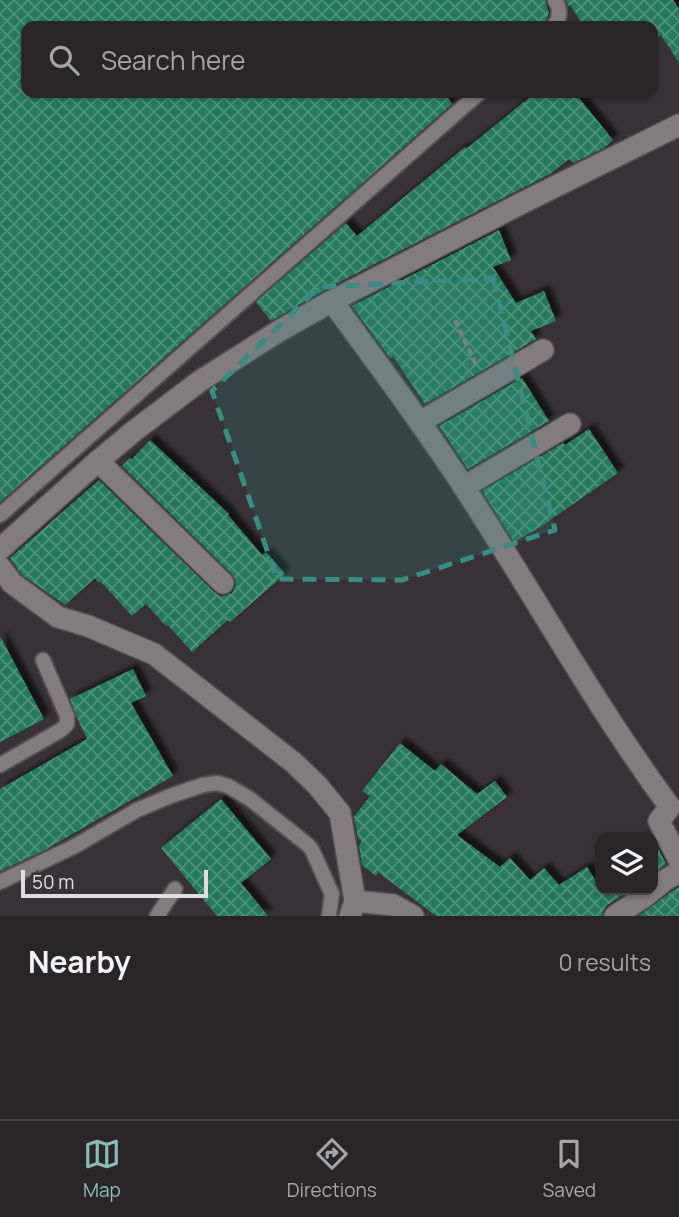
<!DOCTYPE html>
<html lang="en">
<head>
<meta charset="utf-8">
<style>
	body { margin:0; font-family:Manrope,sans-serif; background:#363234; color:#f1f3f6 }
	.controls { position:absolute; right:21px; bottom:21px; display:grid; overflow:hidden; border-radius:14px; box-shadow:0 2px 5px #0004 }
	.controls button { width:63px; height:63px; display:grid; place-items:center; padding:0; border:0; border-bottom:2px solid #464345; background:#2a2628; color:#f1f3f6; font:35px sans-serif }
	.scale { position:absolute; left:21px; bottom:18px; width:187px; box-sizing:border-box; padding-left:7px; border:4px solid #e1dddf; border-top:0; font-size:19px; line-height:24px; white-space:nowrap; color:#e1dddf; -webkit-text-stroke:5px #383236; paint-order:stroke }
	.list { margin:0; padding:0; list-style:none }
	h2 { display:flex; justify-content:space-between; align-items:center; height:91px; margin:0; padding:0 28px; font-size:30px }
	h2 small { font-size:23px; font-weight:400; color:#a5a5a8 }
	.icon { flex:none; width:38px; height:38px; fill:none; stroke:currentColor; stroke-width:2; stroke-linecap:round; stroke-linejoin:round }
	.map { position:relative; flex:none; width:679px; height:916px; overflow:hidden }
	.search { position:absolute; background:#2a2628; box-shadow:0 2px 5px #0004; left:21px; right:21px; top:21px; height:77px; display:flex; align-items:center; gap:18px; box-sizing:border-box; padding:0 24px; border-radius:14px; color:#a5a5a8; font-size:26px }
	.sheet { height:203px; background:#2a2628 }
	nav { display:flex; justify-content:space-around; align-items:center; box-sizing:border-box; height:98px; border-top:2px solid #464345; background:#2a2628; font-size:19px; color:#a5a5a8 }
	nav a { display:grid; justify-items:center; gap:4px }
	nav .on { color:#8bbbb9 }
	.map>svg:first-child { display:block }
	.building { fill:url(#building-cross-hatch); filter:url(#shadow) }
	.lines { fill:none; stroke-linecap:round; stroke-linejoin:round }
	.lane-casing { stroke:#555153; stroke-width:18 }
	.street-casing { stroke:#555153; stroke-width:24 }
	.path { stroke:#858083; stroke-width:4.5; stroke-dasharray:7 3.5; stroke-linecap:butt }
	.lane { stroke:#827c7f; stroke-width:14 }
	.street { stroke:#827c7f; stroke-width:21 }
	.marked { fill:#398b85; fill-opacity:0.2; stroke:#398b85; stroke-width:5; stroke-dasharray:14 9; stroke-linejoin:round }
</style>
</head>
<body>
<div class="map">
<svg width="679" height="916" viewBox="0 0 679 916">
	<defs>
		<pattern id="building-cross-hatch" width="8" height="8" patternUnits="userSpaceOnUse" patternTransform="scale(1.75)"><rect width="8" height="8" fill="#27795c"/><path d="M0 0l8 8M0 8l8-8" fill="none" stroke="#50927b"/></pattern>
		<filter id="shadow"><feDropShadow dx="6" dy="-6" stdDeviation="2" flood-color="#0009"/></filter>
	</defs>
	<rect width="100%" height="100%" fill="#383236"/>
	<path class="building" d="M0,0H545L549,13L544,26H26V93H445L452,104L0,502Z
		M566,0H673L679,9V63L661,35L653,41V26H584L570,5L568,6Z
		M535,93H575L613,140L604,148L573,163L569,159L550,174L326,289L271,321L256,302L346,223L357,236L465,147L466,149Z
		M499,230L511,260L493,267L516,303L544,291L556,321L531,331L536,339L425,404L393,356L390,358L352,306Z
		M522,378L549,421L468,469L439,426Z
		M589,429L618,473L540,527L514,542L482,491L563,443L565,445Z
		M150,440L229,514L228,515L262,555L266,552L285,574L230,622L228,620L192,652L168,625L166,626L146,604L132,616L100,581L99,583L95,578L65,605L21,574L10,558L99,480L214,592L220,596L227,595L232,593L236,586L235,579L232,574L122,466L130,458L132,459Z
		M0,636L44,719L0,742Z
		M133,669L146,696L131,703L173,776L43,851L0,871V789L87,739L77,718L70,699Z
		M400,743L435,771L441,764L477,794L495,781L507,797L457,835L500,867L510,858L530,880L544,868L559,885L587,867L600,887V890H631L607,905L603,911L602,916H436L378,872L376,876L362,865L359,846L362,842L358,838L354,817L370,796L362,791Z
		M221,799L271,859L241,883L268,916H217L161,848Z
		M653,838L666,864L653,873Z
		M679,887V916H639L672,891Z"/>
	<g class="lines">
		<defs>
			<path id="lane" d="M554,26C560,18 561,9 555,0
				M0,515L479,93
				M0,765L61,730L67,724V716L43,660
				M0,882L75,846L137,810L173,795L203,785L217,783L228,786L250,799L308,845L312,850L332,894L329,916
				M157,916L175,889"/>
			<path id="street" d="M332,301C376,362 421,421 462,484C532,591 594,704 670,807L659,821L679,860
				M420,422L543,350
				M98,461L223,583
				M464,487L570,424
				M0,549L98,461L134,431L200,381L279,331L332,301L524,202L679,125
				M0,567L12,583L58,617L88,626L154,654L293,762L317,785L340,813L355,901L350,916
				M355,901L393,905L413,916
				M615,916L644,897L665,880L679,872"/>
		</defs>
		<use href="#lane" class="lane-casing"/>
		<use href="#street" class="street-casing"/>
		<path class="path" d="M455,320L476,365"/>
		<use href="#lane" class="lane"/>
		<use href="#street" class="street"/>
	</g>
	<path class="marked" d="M493,278L555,530L402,580L277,579L212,391L319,287Z"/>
</svg>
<div class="controls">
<button><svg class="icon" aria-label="layers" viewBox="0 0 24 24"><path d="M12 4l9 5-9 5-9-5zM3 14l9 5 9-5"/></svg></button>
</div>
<div class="scale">50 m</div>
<div class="search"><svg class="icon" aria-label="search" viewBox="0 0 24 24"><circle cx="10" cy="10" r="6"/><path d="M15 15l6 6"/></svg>Search here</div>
</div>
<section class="sheet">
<h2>Nearby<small>0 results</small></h2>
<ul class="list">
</ul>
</section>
<nav>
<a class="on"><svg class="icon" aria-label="map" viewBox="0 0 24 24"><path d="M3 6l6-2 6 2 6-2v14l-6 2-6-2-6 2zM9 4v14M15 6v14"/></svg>Map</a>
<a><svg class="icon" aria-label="directions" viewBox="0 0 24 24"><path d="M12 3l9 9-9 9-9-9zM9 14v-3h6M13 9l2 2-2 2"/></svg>Directions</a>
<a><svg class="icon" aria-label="saved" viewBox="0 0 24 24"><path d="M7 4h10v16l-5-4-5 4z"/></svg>Saved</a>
</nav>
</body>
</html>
